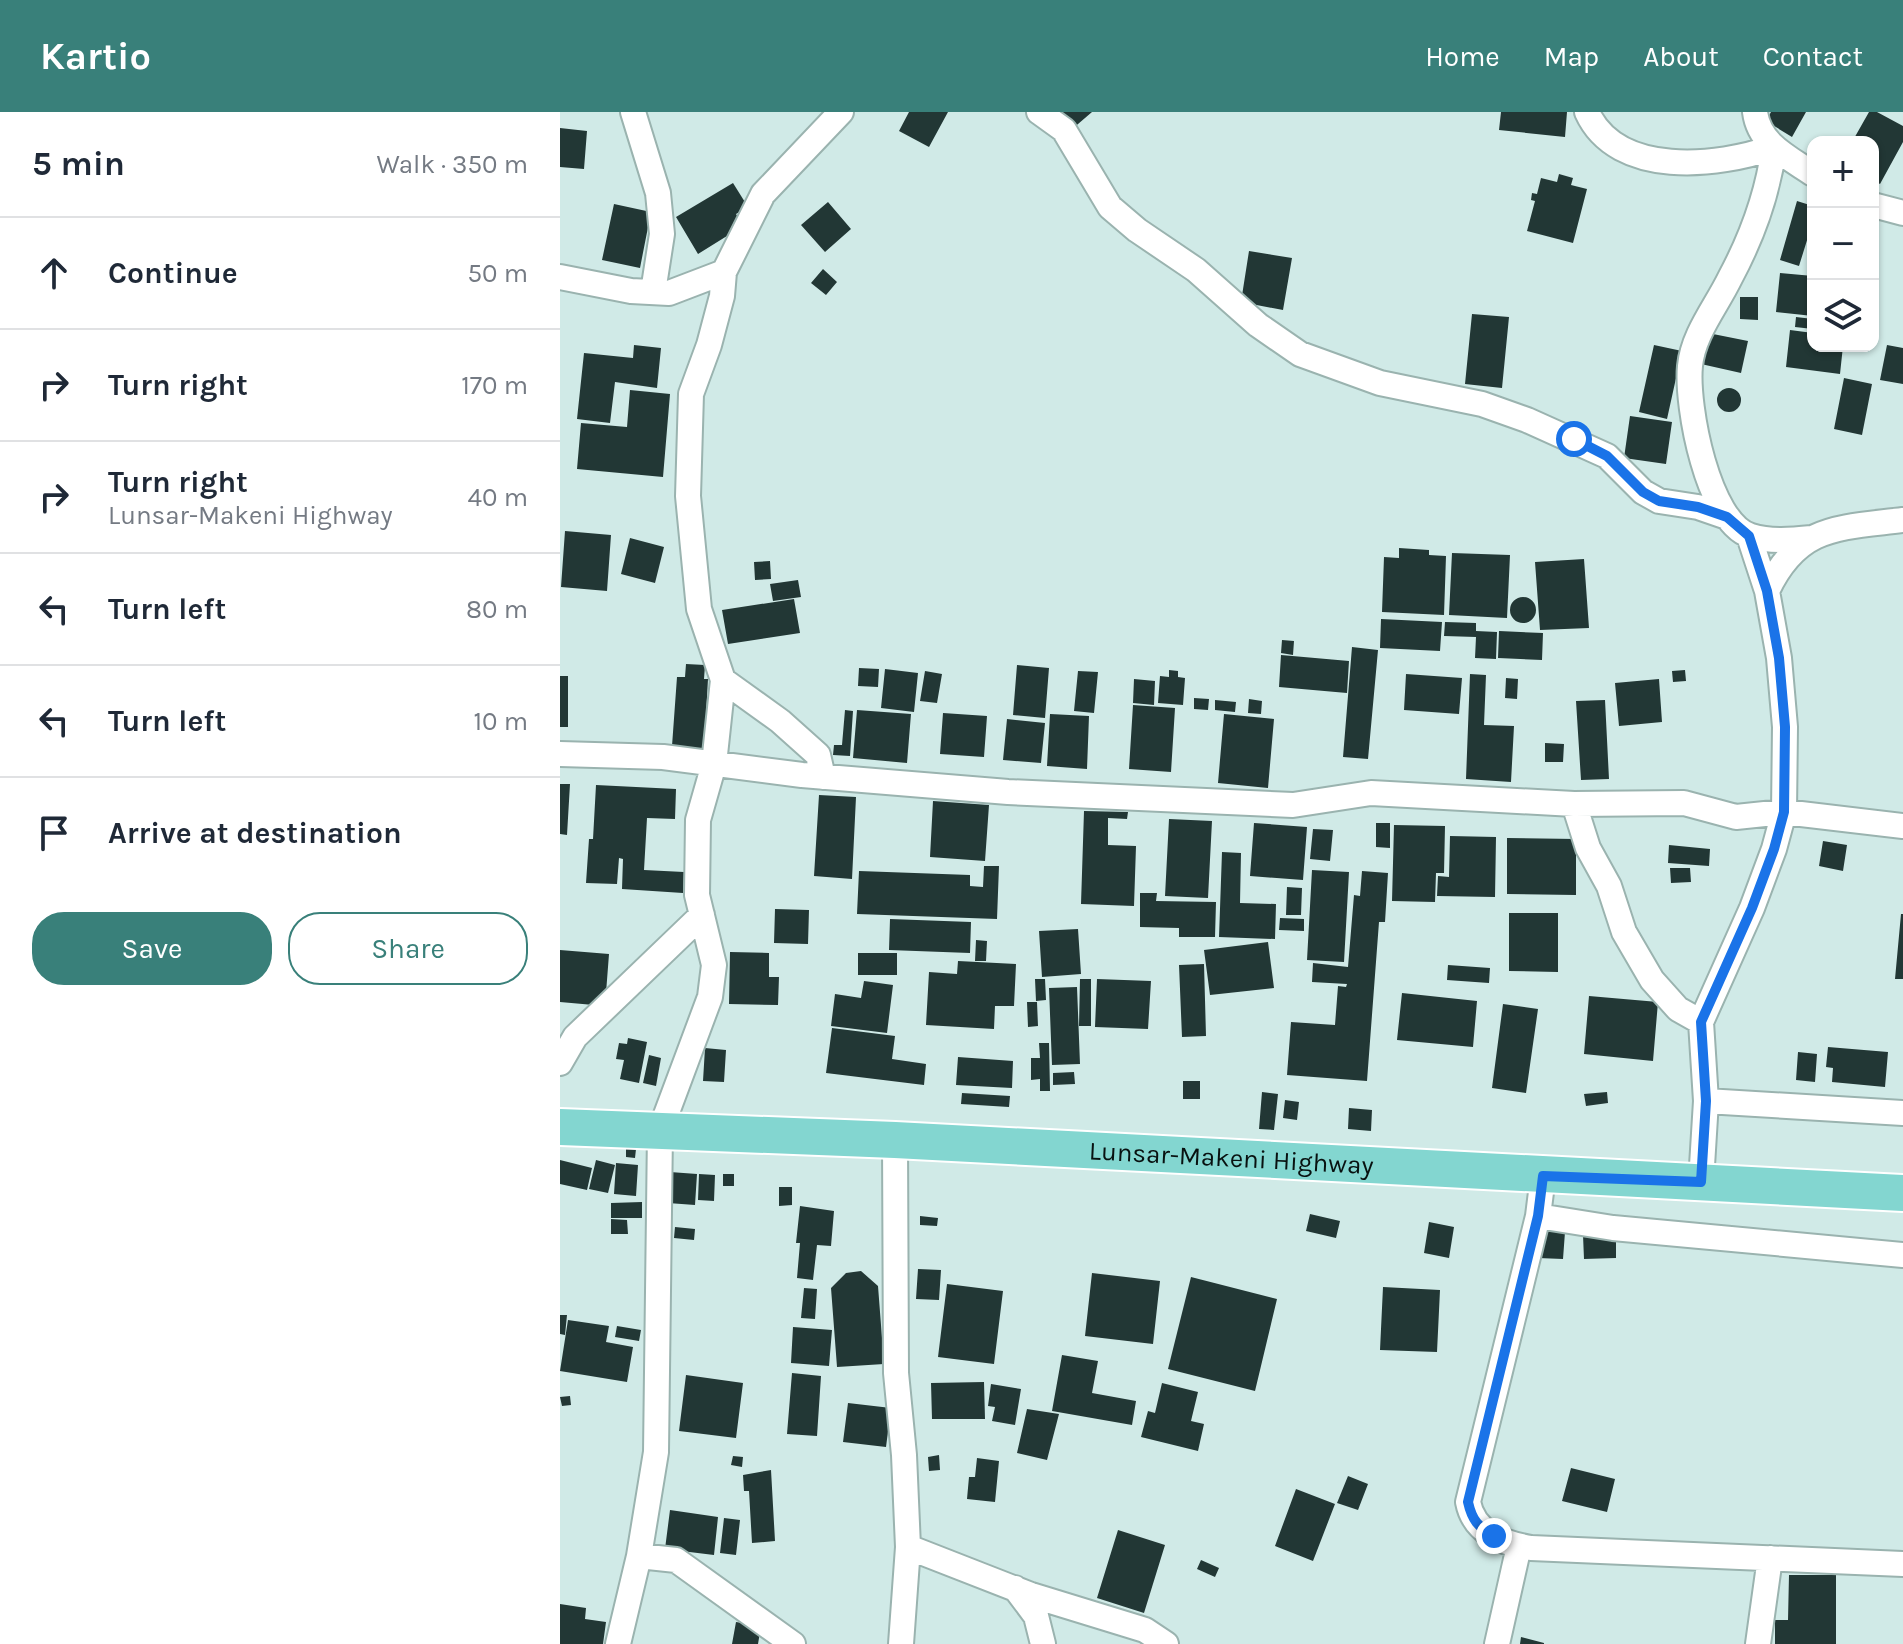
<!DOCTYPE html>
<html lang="en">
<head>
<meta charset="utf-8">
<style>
	body { margin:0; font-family:Karla,sans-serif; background:#f6f6f7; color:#1f2937 }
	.controls { position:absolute; right:24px; top:24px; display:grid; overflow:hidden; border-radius:16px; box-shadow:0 2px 6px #0004 }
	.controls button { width:72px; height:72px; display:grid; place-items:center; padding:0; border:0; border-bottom:2px solid #e0e1e3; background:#fff; color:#1f2937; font:40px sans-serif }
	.stop { position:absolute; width:24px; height:24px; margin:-18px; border:6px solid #1a73e8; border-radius:50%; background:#fff }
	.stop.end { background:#1a73e8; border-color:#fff; box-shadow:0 2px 8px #0008 }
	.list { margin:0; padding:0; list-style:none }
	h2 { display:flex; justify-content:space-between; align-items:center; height:104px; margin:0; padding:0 32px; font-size:34px }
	h2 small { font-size:26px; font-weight:400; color:#747a83 }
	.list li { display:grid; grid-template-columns:52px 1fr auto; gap:24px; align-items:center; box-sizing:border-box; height:112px; padding:0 32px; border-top:2px solid #e0e1e3 }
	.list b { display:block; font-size:30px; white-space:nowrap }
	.list p { margin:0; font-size:26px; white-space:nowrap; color:#747a83 }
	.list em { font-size:26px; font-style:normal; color:#747a83 }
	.actions { display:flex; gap:16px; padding:24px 32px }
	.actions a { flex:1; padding:18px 0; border:2px solid #39807a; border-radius:32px; text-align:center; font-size:28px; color:#39807a }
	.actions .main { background:#39807a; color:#fff }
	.icon { flex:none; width:44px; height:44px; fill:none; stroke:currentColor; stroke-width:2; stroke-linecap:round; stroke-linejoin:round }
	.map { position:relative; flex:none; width:1343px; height:1532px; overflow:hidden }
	header { display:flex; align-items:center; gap:48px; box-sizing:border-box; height:112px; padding:0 40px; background:#39807a; color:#fff }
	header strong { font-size:38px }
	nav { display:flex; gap:44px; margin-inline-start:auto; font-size:28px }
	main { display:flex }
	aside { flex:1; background:#fff }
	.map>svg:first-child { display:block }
	.building { fill:#223735 }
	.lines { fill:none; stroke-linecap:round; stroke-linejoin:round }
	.minor-casing { stroke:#9ab3af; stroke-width:28 }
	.primary-casing { stroke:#fff; stroke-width:40 }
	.minor { stroke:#fff; stroke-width:24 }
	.primary { stroke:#83d6d0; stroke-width:36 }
	.route { stroke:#1a73e8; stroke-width:10 }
	.labels { text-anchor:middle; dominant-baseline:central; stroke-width:8; stroke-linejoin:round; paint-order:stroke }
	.street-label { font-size:26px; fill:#081110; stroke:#d0eae7 }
</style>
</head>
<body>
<header>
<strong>Kartio</strong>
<nav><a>Home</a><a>Map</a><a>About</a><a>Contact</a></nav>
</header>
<main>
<aside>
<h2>5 min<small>Walk · 350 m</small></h2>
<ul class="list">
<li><svg class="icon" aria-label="ahead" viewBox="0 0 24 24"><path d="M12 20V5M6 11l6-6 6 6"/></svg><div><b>Continue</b></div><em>50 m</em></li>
<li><svg class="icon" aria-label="right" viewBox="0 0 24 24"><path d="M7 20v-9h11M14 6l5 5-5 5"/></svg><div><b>Turn right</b></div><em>170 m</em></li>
<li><svg class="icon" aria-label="right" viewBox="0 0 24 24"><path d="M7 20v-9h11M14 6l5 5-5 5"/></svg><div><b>Turn right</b><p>Lunsar-Makeni Highway</p></div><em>40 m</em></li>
<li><svg class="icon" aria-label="left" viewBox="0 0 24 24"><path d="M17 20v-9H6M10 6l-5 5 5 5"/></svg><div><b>Turn left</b></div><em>80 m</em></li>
<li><svg class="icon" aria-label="left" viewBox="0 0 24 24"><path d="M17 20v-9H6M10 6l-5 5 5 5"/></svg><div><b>Turn left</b></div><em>10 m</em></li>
<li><svg class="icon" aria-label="arrive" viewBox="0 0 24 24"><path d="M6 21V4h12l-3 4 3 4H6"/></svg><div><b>Arrive at destination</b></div></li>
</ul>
<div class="actions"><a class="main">Save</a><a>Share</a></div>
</aside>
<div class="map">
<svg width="1343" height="1532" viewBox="0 0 1343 1532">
	<rect width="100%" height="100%" fill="#d0eae7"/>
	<path class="building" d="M349,0H388L369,35L339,19Z
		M496,0H532L511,18Z
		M941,0H1007L1005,25L939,18Z
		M1211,0H1246L1232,25L1206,9Z
		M1309,0H1317L1343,14V30L1320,72L1313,68V30H1292Z
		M0,16L27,19L24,57L0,55Z
		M999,62L1013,66L1011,73L1027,77L1013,131L967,119L975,89L971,88L972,81L977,82L981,66L997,70Z
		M173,71L188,95L176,102L183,114L138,142L116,105Z
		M1237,89L1253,94V109L1239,154L1220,148Z
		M268,90L291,117L265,140L241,113Z
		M54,92L91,100L80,156L42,148Z
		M689,139L732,146L723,198L681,190Z
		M263,157L277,170L266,183L251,171Z
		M1220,161L1253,164V204L1216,200Z
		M1180,185H1198V208L1180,207Z
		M912,202L949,205L942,276L905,272Z
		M1236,205L1253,207V217L1235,215Z
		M1230,218L1253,221V234H1283L1280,262L1226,255Z
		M1148,221L1188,229L1181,261L1141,252Z
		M74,233L101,236L97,276L55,270L50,311L17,307L24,241L73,246Z
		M1094,233L1122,239L1107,307L1079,300Z
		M1327,233L1343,236V272L1320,268Z
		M1284,266L1312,272L1302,323L1274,317Z
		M1157 288a12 12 0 1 1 24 0a12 12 0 1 1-24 0Z
		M70,278L110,282L103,365L17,357L21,311L67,315Z
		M1070,304L1112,310L1106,352L1064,346Z
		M5,419L51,423L47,479L1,475Z
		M70,426L104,435L95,471L61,462Z
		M839,436L869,438V443L886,444L884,503L822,500L824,445L839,446Z
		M892,441L950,443L947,506L889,503Z
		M1024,447L1029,516L980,518L975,450Z
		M210,449L211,467L195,468L194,450Z
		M238,468L241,485L213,489L210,472Z
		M950 498a13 13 0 1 1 26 0a13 13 0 1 1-26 0Z
		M234,487L240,521L168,532L162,498Z
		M821,507L882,510L880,539L820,536Z
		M885,510L916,511V519L937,520L936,547L915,546L916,525L884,524Z
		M939,519L983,521L982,548L938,546Z
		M722,528L734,529L733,543L721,541Z
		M792,535L818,538L808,647L783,645Z
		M721,543L789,549L787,581L719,575Z
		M126,552L145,553L144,567H148L144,637L112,634L117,565H125Z
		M457,553L489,556L485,606L453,603Z
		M299,556L319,557L318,575L298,574Z
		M325,557L358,561L354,600L321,596Z
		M609,558L618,559V565L625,566L623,593L598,591L600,564L609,565Z
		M1125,558L1126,569L1113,570L1112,559Z
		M365,559L382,562L377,591L360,589Z
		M518,559L538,560L534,601L514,599Z
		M846,562L902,566L899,602L844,598Z
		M910,562L926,563L924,613L954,614L951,670L906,667Z
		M0,564H8V615H0Z
		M946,566L958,567L957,587L945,586Z
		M574,567L595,569L594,593L573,591Z
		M1099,567L1102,610L1059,614L1055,571Z
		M634,586L649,587L648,598L634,597Z
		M689,587L702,589L701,602L688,601Z
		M655,588L676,590L675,600L655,598Z
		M1045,588L1049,667L1021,668L1016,589Z
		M573,593L615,596L611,660L569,657Z
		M285,598L293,599L290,644L273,643L274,633H282Z
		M297,598L351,602L347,651L293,646Z
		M383,601L427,604L424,645L380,642Z
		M490,602L529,604L527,657L487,654Z
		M664,602L714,607L708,676L658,671Z
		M447,607L485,611L481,651L443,648Z
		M985,631L1004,632L1003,650H985Z
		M0,672H10L7,723L0,722Z
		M36,673L116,677L115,707L87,706L84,758L124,760L123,781L62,777L63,747L59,746L57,772L26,771L29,727H33Z
		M259,683L296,685L292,767L254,764Z
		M373,689L429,693L425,749L370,745Z
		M524,699L568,700L567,707L548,706V733L576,734L574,794L521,792Z
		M609,707L652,709L648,786L605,784Z
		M694,711L747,715L743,768L690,764Z
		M816,711H830V736L816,735Z
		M834,713L885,714L884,761H876L875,790L832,789Z
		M753,717L773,718L770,749L750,747Z
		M890,724L936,725L935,785L877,784L878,764L889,765Z
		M947,726L1016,727V783L947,782Z
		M1263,729L1287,733L1283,759L1259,754Z
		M1109,733L1150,737L1149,754L1108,751Z
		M662,740L681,741L680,791L716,792L715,827L659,825Z
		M424,754H439L437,807L297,802L299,759L410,763V774L423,775Z
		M1110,756H1130L1131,770L1111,771Z
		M752,758L789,760L784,850L747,848Z
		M802,759L828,761L825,810H819L807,969L727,963L731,910L775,913L778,874L786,875L787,872L752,870L753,851L788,855L794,783L800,784Z
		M727,775L742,776L741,803H726Z
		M580,781H597L596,789L656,790L655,825H619V816L580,815Z
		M215,797L249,798L248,832L214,831Z
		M949,801H998V860L949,859Z
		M1341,802H1343V867H1335Z
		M720,806L744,807V819L719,818Z
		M330,807L411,810L410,841L329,838Z
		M518,817L521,862L482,865L479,819Z
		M416,828L427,829L426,849H415Z
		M708,830L714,876L650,883L644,838Z
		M0,838L49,842L45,894L0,890Z
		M170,840L209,841V865H219L218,893L169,892Z
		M298,841H337V863H298Z
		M398,849L456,852L454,894H435L434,917L366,913L369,860L397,862Z
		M644,852L646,924L622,925L619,853Z
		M888,853L930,856L929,871L887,868Z
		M475,867H485L486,888L476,889Z
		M520,867H531V914H519Z
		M537,867L591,869L588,917L535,915Z
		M304,869L333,873L327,921L271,914L275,882L301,886Z
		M517,875L520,952L492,953L489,876Z
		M842,881L917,889L913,935L837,928Z
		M1029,884L1098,890L1093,949L1024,942Z
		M467,890H477L478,914L468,915Z
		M943,892L978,897L966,981L932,976Z
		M272,916L335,924L332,947L366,952L364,973L266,961Z
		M68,926L87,930L79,971L60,967L64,948L56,947L59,931L67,932Z
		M479,931H489L490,979H480V967L471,968V946H480Z
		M1268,935L1328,940L1325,975L1272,970L1273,956L1266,955Z
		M145,936L166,938L164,970L143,969Z
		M1238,940L1257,942L1255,970L1236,968Z
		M89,943L101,946L96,974L83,971Z
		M398,945L453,949L452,976L396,973Z
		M514,960L515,972L493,973V961Z
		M623,969H640V987H623Z
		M702,980L718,982L714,1018L699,1017Z
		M1047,980L1048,991L1026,994L1024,982Z
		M402,981L450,984L449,995L401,992Z
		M725,988L739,990L737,1008L723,1006Z
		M789,996L812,998L811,1019L788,1017Z
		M66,1036L76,1037L75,1046L66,1045Z
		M0,1048L32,1056L27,1078L0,1072Z
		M36,1048L55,1053L48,1081L29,1077Z
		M56,1051L78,1053L76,1084L54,1082Z
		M110,1060L137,1062L135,1093L108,1091Z
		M139,1062L155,1063L154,1089L138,1088Z
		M163,1062H174V1074H163Z
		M219,1075H232V1093L219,1094Z
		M82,1090V1106H51V1091Z
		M240,1094L274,1099L271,1134L257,1133L253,1168L237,1166L240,1131H236Z
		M750,1102L780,1109L776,1126L746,1119Z
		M360,1104L378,1106L377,1114L360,1113Z
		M51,1107L67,1108L68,1122H51Z
		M869,1110L894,1115L889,1146L864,1141Z
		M115,1115L135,1117L134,1128L114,1126Z
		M979,1119L1005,1120L1003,1147L978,1146Z
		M1023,1123H1056V1146L1024,1147Z
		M358,1157L381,1158L379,1188L356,1187Z
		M301,1159L318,1174L324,1252L277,1255L271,1176L286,1161Z
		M532,1161L600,1169L593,1232L525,1224Z
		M631,1165L717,1187L695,1279L608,1257Z
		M387,1172L443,1179L434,1252L378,1245Z
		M823,1175L880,1178L877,1240L820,1238Z
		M244,1176L257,1177L255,1207L241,1206Z
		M0,1203H7L5,1223L0,1222Z
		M8,1208L49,1214L46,1230L73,1235L67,1270L0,1259Z
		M57,1214L81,1218L79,1229L55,1225Z
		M233,1215L272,1218L269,1254L231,1251Z
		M502,1243L538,1249L532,1281L576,1289L572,1313L492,1299Z
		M232,1261L261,1264L257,1324L227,1322Z
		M126,1263L183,1271L176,1326L119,1319Z
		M424,1270L425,1307H372L371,1271Z
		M602,1271L638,1280L631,1309L644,1312L638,1339L581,1325L588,1299L595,1301Z
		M431,1272L461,1277L455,1313L432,1309L435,1295L428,1294Z
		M10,1284L11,1293L2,1294L0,1285Z
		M288,1291L331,1296L326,1335L283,1330Z
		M467,1297L499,1302L487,1348L457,1341Z
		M379,1343L380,1358L369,1359L368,1345Z
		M173,1344L183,1345L182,1355L171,1353Z
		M417,1346L439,1349L435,1390L407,1387L409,1365H415Z
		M1011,1356L1055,1367L1047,1400L1002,1389Z
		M211,1358L215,1429L192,1431L189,1379H184L183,1363Z
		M788,1364L808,1372L798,1398L777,1391Z
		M736,1377L775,1392L753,1449L715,1434Z
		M110,1398L158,1405L154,1443L105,1437Z
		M164,1406L180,1408L176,1443L160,1441Z
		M558,1418L605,1433L584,1501L537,1486Z
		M641,1448L659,1456L655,1465L637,1457Z
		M1229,1463H1276V1532H1215V1508H1228Z
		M0,1492L26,1496L25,1507L46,1510L43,1532H0Z
		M176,1510L201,1514L198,1532H172Z
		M961,1525L984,1531V1532H960Z"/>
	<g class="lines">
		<defs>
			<path id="minor" d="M73,0L98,81L102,122L93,180
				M479,0L504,18L550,95L577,118L636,158L698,213L740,242L820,271L922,292L967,308L1047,344L1083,380L1099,389L1138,395L1167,405
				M1027,0C1057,66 1158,55 1214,35C1208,81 1192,125 1170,166C1156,195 1133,222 1130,254C1126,294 1148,411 1191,424C1210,430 1232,428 1252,426
				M1195,0C1199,32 1228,45 1253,62
				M1313,93L1343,101
				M0,165L71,179L109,181L164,160
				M1207,479C1238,413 1278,416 1343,408
				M163,568L220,609L258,643L263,665
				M0,642L103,645L242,663L448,680L733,693L811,681L1014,692L1124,691L1176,705L1224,700L1343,714
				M1014,692L1028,736L1049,774L1064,820L1092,868L1118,897L1141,910
				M0,951L15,925L142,803
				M1146,989L1343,1001
				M335,1028L336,1261L344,1343L348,1435L341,1532
				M983,1064L978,1104L908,1390C914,1421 942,1431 971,1436L1343,1452
				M1141,1070L1146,989L1141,910L1192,796L1214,737L1224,700L1225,615L1219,546L1207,479L1189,424
				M978,1104L1053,1116L1343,1143
				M348,1435L471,1483L585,1518L606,1532
				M79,1444L116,1448L233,1532
				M455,1476L476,1504L483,1532
				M58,1532L79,1444L96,1340L100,1019L150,885L154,853L137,783L138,708L154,652L163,568L139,497L128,384L131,282L149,233L162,184L164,160L203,82L281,0
				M937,1532L959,1434
				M1198,1532L1210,1446"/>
			<g id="primary">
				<path id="s1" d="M0,1015L335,1028L1343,1081"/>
			</g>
		</defs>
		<use href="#minor" class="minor-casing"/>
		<use href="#primary" class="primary-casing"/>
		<use href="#minor" class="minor"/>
		<use href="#primary" class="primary"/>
	</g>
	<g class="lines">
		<path class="route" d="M934,1424C918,1415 912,1408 908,1390L978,1104L983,1064L1141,1070L1146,989L1141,910L1192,796L1214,737L1224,700L1225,615L1219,546L1207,479L1189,424L1167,405L1138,395L1099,389L1083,380L1047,344L1014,327"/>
	</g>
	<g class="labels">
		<g class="street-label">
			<text stroke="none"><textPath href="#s1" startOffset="672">Lunsar-Makeni Highway</textPath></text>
		</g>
	</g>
</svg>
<div class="controls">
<button>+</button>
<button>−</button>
<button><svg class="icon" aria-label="layers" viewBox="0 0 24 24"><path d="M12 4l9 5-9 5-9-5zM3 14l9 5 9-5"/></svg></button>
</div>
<div class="stop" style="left:1014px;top:327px"></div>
<div class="stop end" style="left:934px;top:1424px"></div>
</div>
</main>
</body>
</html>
